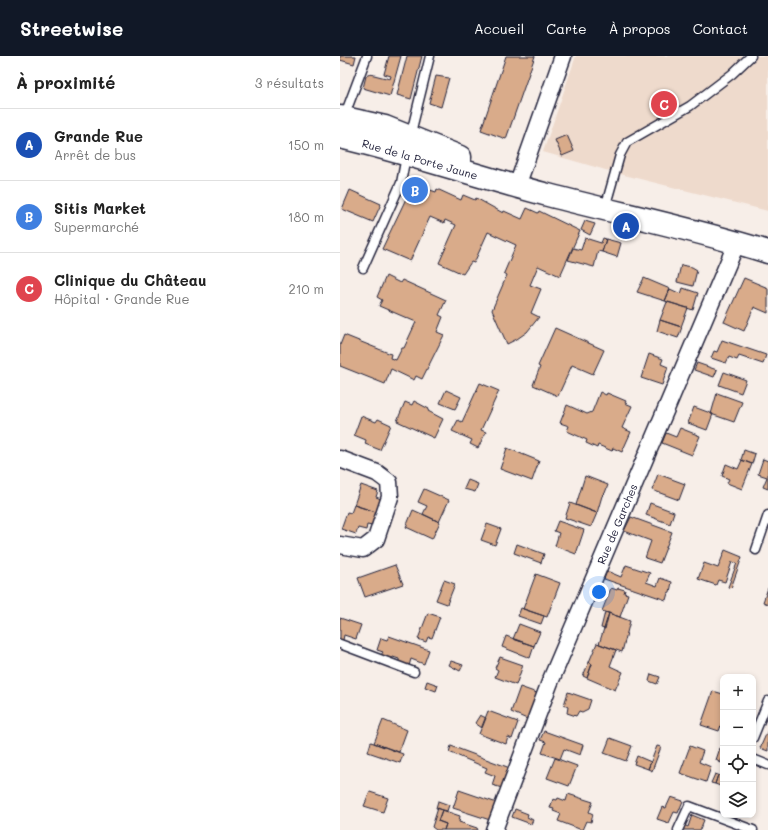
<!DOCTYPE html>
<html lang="fr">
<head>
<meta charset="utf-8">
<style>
	body { margin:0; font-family:Mali,sans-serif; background:#f2f2f2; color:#222 }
	.controls { position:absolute; right:12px; bottom:12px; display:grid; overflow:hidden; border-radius:8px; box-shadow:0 2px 6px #0003 }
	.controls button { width:36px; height:36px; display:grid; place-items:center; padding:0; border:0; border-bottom:1px solid #e0e0e0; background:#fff; color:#222; font:20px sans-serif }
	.you { position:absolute; left:259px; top:536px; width:14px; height:14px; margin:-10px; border:3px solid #fff; border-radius:50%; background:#1a73e8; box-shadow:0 0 0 6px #1a73e833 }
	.badge { display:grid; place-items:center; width:26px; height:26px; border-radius:50%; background:#111827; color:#fff; font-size:13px; font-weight:700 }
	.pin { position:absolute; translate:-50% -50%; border:2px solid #fff; box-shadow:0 1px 4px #0006 }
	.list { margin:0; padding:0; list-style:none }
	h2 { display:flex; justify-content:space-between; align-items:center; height:52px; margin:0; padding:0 16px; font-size:17px }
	h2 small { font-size:13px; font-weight:400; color:#767676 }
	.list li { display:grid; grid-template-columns:26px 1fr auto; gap:12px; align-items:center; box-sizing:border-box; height:72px; padding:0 16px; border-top:1px solid #e0e0e0 }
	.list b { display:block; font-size:15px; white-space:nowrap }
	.list p { margin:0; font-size:13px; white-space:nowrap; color:#767676 }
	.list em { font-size:13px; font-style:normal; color:#767676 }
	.icon { flex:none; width:22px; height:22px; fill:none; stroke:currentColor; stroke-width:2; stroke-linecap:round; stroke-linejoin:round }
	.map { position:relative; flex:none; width:428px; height:774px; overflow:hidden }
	header { display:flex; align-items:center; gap:24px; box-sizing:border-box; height:56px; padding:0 20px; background:#111827; color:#fff }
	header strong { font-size:19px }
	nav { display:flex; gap:22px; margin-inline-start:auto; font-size:14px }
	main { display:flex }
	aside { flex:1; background:#fff }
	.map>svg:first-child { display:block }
	.built { fill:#eedacc }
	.building { fill:#d9ab8a; stroke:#22223b }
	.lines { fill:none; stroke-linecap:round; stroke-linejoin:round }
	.service-casing { stroke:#22223b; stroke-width:11 }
	.minor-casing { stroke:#22223b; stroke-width:19 }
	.secondary-casing { stroke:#22223b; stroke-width:25 }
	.service { stroke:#fff; stroke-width:8 }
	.minor { stroke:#fff; stroke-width:16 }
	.secondary { stroke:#fff; stroke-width:22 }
	.labels { text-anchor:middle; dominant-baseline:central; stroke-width:3.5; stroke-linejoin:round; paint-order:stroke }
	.street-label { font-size:11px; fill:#22223b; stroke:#fff }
</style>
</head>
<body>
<header>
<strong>Streetwise</strong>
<nav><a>Accueil</a><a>Carte</a><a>À propos</a><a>Contact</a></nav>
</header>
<main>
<aside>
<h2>À proximité<small>3 résultats</small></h2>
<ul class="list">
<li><span class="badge" style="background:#1a4fb4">A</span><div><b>Grande Rue</b><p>Arrêt de bus</p></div><em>150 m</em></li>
<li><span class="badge" style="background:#3f7fe0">B</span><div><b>Sitis Market</b><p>Supermarché</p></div><em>180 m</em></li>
<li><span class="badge" style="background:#e0444e">C</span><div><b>Clinique du Château</b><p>Hôpital · Grande Rue</p></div><em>210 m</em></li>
</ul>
</aside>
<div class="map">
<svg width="428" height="774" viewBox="0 0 428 774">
	<rect width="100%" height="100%" fill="#f7eee8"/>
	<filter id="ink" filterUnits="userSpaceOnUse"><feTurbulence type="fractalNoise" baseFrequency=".025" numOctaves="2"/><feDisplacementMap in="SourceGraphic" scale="8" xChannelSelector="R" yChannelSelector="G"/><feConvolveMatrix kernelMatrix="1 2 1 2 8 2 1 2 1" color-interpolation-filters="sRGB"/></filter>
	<g filter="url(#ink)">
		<path class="built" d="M236,0H428V155L276,117L203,96Z"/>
		<path class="building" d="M0,0H16L14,8L0,4Z
			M49,0H61L50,40L23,32L26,20L30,18L50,23L51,20L44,18Z
			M67,0H82L71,43L57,39Z
			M166,0H195L166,83L141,74Z
			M96,20L109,22L101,51L89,47Z
			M227,79L234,95L222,100L215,84Z
			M73,128L96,136L97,133L121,144L123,139L135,144L136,142L163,157L164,155L182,163L187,152L198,157L199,155L240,175L220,220L198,210L190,229L201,233L191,257L199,261L187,276L177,283L167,288L152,254L167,219L164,217L176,189L148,176L134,207L131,206L123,218L99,207L116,169L105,164L104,167L90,161L70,205L42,193Z
			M10,134L41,148L33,166L2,153Z
			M245,165L255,168L250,179L241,174Z
			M245,182L261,187L263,182L266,183L262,196L258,195L254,211L228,204L233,192L241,194Z
			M266,183L281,187L277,201L262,196Z
			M341,209L352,211L357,214L353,230L337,226Z
			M46,220L60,227L62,224L106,244L99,259L103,261L97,276L104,279L82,323L76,320L74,324L51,313L45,328L0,310V289L4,279L51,298L50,302L56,304L62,292H64L76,266L39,250L42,244L37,241Z
			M304,222L330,233L325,245L297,236Z
			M404,222L428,232V257L414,251L404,275L384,266Z
			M343,232L358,237L353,254L325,245L330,233L341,238Z
			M327,246L348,252L341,271L320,264Z
			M320,264L342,271L338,282L317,275Z
			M215,272L264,294L253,318L232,309L218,340L193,329L200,311L198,310Z
			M382,284L426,299L423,308L399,300L397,304L389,301L386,307L371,302L374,295L377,296Z
			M309,298L323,303L321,308L328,311L322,329L301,322Z
			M357,307L377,314L374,321L354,314Z
			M384,316L406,324L401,337L379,329Z
			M140,327L159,335L141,374L146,376L138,392L130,388L132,384L112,375L118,364L122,366Z
			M106,334L121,341L115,353L100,347Z
			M260,336L266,339L267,337L286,345L285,347L292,350L282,372L291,376L282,396L273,392L272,395L258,389L257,392L246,387L247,384L227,375L229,370L220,367L227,349L247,358L252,356Z
			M377,337L402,346L394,366L371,358Z
			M74,345L89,353L88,355L103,363L94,382L57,365L65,346L72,349Z
			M354,351L373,358L367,374L348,367Z
			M21,360L36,366L38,363L51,369L40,394L25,388L26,384L14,379Z
			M340,372L360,380L352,399L322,387L326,377L336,381Z
			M167,392L199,405L192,425L160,413Z
			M404,394L415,398L412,408L401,404Z
			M423,403L428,405V433L423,431L427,421L418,418Z
			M402,404L412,408L402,433L387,427L389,423L382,420L386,408L398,413Z
			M318,418L345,428L339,444L312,434Z
			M245,420L268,429L265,437L262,440L257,457L236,449Z
			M128,424L138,428L135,436L124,433Z
			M21,429L38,435L36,441L41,443L36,456L14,449Z
			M84,433L109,444L99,466L83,458L87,450L78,446Z
			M230,447L257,457L251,471L225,462Z
			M310,447L334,456L330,468L306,459Z
			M14,449L36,456L32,470L27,469L26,474L18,472L16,478L1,473L7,456L11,457Z
			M73,454L100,466L92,483L66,471Z
			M291,461L332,476L320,507L305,502L311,485L284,475Z
			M218,465L244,474L236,498L215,490L219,477L214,475Z
			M147,468L161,473L155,489L141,484Z
			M177,488L204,498L201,507L174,497Z
			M385,494L402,501L391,532L388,531L397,507L392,506L385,526L378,524L376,529L358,523L364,507L378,512Z
			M55,509L63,528L25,541L18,522Z
			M286,509L310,517L306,526L317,530L320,522L332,526L330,536L328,537L326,544L264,523L267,515L281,521Z
			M196,518L220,527L207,561L183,553Z
			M104,524L115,528L107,548L96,544Z
			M271,532L277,534L278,532L285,534L284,537L288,538L280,561L262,555Z
			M428,532V548L423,546Z
			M181,552L204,560L201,568L178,560Z
			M265,556L269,557L265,573L261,572Z
			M88,557L100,561L92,582L88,581L86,586L78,583Z
			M269,557L290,565L282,596L259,588Z
			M0,562L21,569L16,583L4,579L3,584L0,583Z
			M179,568L200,576L194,590L173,583Z
			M49,580L89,594L84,608L71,603L69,610L59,606V603L53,601L52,603L41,599L43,596L37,594L41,582L47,584Z
			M166,580L194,590L190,602L162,591Z
			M257,587L276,594L270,610L283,616L275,634L247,622L252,608L249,606Z
			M160,601L183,609L176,629L155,621L158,614L155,612Z
			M111,605L123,609L120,615L109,609Z
			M249,606L252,608L247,622L243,620Z
			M311,618L320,621L317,628L309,625Z
			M87,625L98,629L96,635L85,631Z
			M180,631L197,637L187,663L171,656Z
			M373,635L383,638V663L379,675L361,669Z
			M228,636L251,644L248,653L242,656L239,655L236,660L227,657L228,651L224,649Z
			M148,655L178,666L172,683L168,681L166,688L139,678Z
			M140,659L146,662L142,672L135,667Z
			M43,664L67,674L59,696L34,687Z
			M428,674V695L420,692Z
			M204,675L243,689L240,699L224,693L220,703L202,697L206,686L200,684Z
			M270,682L292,690L286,705L264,697Z
			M31,686L63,698L60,707L28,696Z
			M111,690L170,712L162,732L152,729L155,720L145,716L147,712L109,696Z
			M317,690L321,691L312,715L308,713Z
			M350,690L363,695L359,706L371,711L366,726L340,717Z
			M380,692L383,693L381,707L376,704Z
			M297,700L311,706L308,713L294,708Z
			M215,702L237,710L229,730L207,722Z
			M375,718L378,719L375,728L371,727Z
			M378,719L383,721V731L375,728Z
			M119,734L157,747L150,764L113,752Z
			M30,736L48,742L43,756L24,750Z
			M228,738L253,746L249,756L253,758L251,766L246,765L242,774L218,765L221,758L213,755L214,753L210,752L213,743L217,744L218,742L226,745Z
			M331,741L343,745L338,757L334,756L329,767L317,763L322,751L326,752Z
			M98,745L109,749L107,755L96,752Z
			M98,752L102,754L98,765L106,768L104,774H96L92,771Z
			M175,753L188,758L187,761L193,764L191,768L172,761Z
			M102,754L120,760L119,766L137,772L138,774H104L106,768L98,765Z
			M352,759L364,764L360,774H342L344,769L348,771Z"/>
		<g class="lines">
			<defs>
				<path id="service" d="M4,61L27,0
					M70,81L90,0
					M265,152L280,99L287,86L350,50L392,18L411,0
					M23,212L61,127L66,100
					M416,494L428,459
					M0,588L74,616
					M413,682L428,645
					M413,703L428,709
					M338,774L349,750L413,774"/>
				<path id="minor" d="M177,130L223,0
					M0,403L37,417L49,426L50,441L36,483L23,493L0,489
					M154,774L210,626L397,186"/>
				<path id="secondary" d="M0,61L45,71L120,101
					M0,81C70,97 138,121 208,139C281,158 355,173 428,196"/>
			</defs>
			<use href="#service" class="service-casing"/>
			<use href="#minor" class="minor-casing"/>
			<use href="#secondary" class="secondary-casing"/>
			<use href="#service" class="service"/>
			<use href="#minor" class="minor"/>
			<use href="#secondary" class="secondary"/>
		</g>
	</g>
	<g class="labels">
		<g class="street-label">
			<text transform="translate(80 103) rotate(16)">Rue de la Porte Jaune</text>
			<text transform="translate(277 468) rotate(-67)">Rue de Garches</text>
		</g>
	</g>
</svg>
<div class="controls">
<button>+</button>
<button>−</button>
<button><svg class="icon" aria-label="locate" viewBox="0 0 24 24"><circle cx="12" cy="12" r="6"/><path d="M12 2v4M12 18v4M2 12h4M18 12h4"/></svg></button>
<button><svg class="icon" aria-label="layers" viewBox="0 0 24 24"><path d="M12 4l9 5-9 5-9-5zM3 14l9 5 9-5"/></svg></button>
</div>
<div class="you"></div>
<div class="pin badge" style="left:286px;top:170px;background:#1a4fb4">A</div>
<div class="pin badge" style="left:75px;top:134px;background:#3f7fe0">B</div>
<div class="pin badge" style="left:324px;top:48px;background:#e0444e">C</div>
</div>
</main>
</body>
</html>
